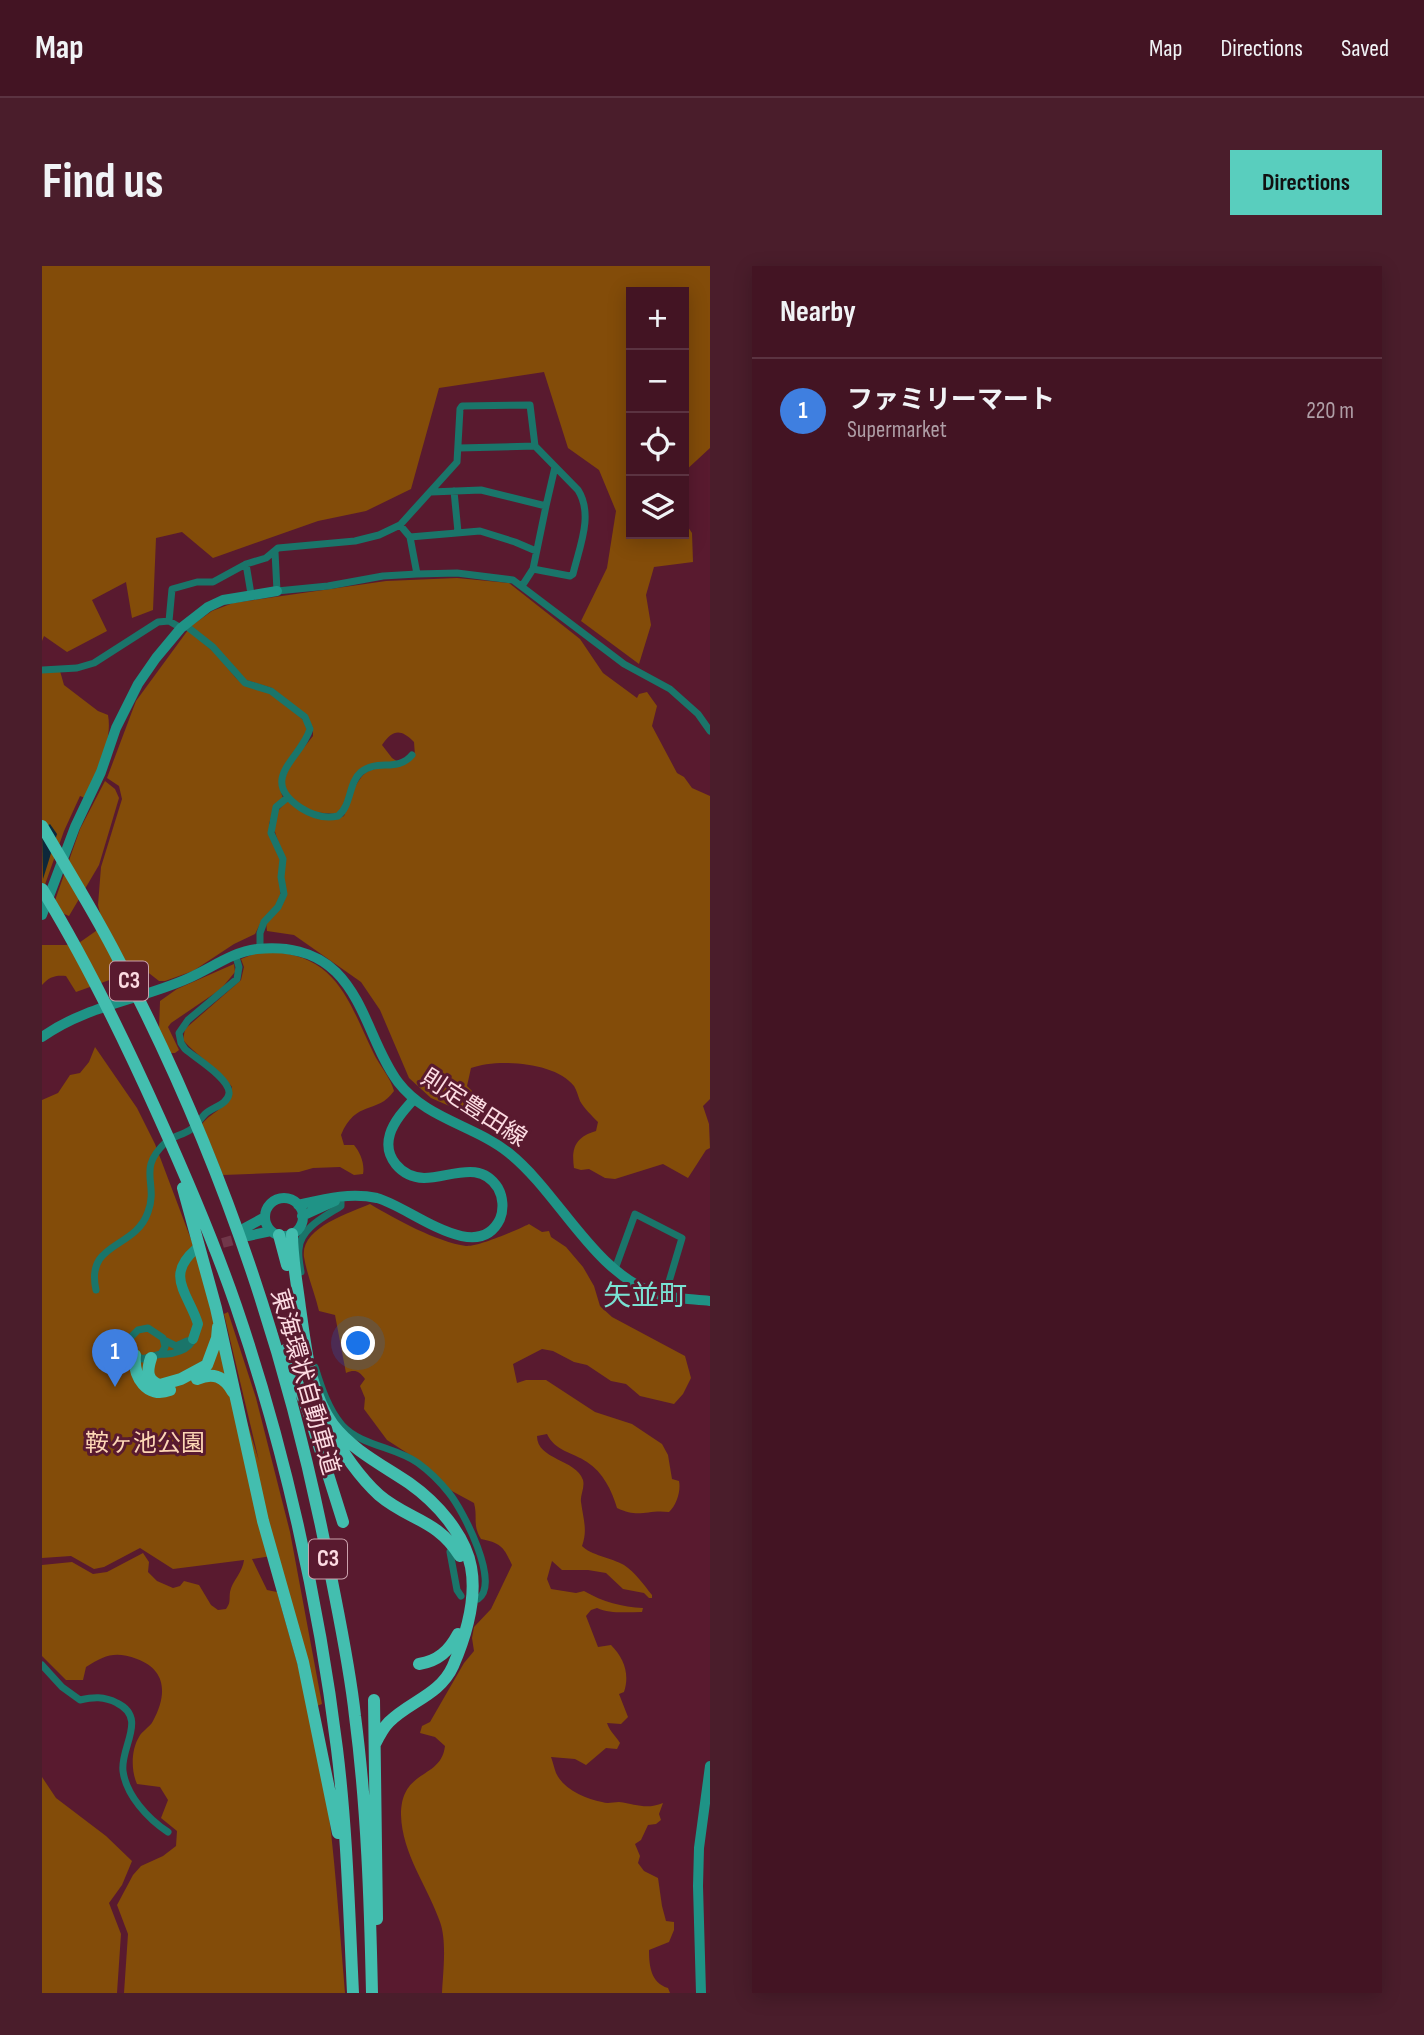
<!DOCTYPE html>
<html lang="en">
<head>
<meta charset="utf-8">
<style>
	body { margin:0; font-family:"Sofia Sans Condensed","Noto Sans JP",sans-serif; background:#4a1d2b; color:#f1f3f6 }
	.controls { position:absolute; right:21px; top:21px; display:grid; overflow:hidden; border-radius:0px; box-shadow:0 4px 18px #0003 }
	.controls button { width:63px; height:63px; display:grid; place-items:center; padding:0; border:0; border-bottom:2px solid #5b3341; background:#431423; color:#f1f3f6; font:35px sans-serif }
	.you { position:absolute; left:317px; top:1078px; width:24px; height:24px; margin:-18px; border:5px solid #fff; border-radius:50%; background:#1a73e8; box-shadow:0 0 0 10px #1a73e833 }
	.badge { display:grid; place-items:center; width:46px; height:46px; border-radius:50%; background:#59cebe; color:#fff; font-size:23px; font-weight:700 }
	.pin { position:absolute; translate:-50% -58px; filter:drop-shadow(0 2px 4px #0008) }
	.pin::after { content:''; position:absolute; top:37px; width:24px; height:21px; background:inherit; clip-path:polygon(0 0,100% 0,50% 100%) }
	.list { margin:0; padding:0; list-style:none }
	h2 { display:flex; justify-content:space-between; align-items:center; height:91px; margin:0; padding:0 28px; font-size:30px }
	h2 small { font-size:23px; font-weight:400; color:#af9ea6 }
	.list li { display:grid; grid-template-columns:46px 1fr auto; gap:21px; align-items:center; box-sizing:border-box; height:105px; padding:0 28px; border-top:2px solid #5b3341 }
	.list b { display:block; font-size:26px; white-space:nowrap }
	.list p { margin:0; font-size:23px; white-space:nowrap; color:#af9ea6 }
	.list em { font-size:23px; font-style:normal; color:#af9ea6 }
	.icon { flex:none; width:38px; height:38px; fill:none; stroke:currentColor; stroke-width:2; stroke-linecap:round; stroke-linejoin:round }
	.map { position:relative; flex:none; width:668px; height:1727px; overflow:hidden; border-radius:0px }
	header { display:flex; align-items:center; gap:42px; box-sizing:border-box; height:98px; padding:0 35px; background:#431423; border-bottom:2px solid #5b3341 }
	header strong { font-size:33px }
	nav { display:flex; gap:38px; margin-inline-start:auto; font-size:24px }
	.intro { display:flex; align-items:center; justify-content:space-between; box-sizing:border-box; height:168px; padding:0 42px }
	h1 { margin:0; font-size:49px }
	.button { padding:18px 32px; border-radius:0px; background:#59cebe; color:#111; font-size:24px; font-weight:700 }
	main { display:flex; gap:42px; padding:0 42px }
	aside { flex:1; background:#431423; border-radius:0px; box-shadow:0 4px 18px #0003 }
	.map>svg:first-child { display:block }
	.green { fill:#834c09 }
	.water { fill:#0d283b }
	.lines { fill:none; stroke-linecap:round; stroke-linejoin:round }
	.secondary-tunnel { stroke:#71374a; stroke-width:10; stroke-dasharray:10 5; stroke-linecap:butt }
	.street { stroke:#1a756a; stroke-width:7 }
	.secondary { stroke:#1f9386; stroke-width:10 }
	.highway { stroke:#43beaf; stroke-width:12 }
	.labels { text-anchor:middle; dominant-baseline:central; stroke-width:6; stroke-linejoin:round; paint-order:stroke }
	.shield { fill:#591a2f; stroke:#cba1ac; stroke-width:2 }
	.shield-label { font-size:23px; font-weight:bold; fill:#fcdbe2 }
	.street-label { font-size:24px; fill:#fcdbe2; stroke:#591a2f }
	.park-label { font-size:24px; fill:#fcd6b5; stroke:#591a2f }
	.quarter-label { font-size:28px; fill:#7ae2d3; stroke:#591a2f }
</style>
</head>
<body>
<header>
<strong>Map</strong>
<nav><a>Map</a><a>Directions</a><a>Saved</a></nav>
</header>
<div class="intro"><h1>Find us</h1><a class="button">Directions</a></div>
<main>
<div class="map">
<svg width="668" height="1727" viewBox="0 0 668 1727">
	<rect width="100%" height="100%" fill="#591a2f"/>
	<path class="green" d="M0,0H668V182L642,206V26H589V268H642V255L650,267L651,296L612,301L604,329L609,359L597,398L539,355L565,302L574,245L557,204L526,182L502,106L397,122L369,223L324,245L276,255L171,292L140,266L114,272L111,344L90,352L84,316L50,334L65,365L25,386L2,370L0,375Z
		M415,312L467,317L538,373L561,407L595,432L597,428L605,426L615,440L610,460L635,507L642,511L650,522L668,530V833L661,840L667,858L668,882L664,884L646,912L621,898L573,913L563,912L547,903L539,904L532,902C529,881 534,871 554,865L556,856C550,850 542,842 538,835C536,830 535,825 532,820C514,796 455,792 429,802L425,820C436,830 440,838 435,852L389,832L367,812L338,744L319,716L252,669L225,665L224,656C232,649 241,641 244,630C245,623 241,616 241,609C240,601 244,596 241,588C234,566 222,554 246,535C263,548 280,560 302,550C307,538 310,523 318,513C331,493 355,510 373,490L372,476C359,463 351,463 340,479L350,492L356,496C327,500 316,496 305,528C302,536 301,543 295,548L269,546L246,531L242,523L243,512L248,499L271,470V462L265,450L230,422L204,414L172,379L149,360L170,345L191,337L344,315Z
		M146,364L173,387L194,412L202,419L228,427L254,447L262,455L265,464C256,486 230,503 241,532L232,542L227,558V568L239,594L238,634L219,656L213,668L192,678L151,705L123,715H117L103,704L87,707L34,726L24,710C13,709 7,711 0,719V679H34L61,660L56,639L59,601L80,533L77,520L65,512L94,435Z
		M18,405L22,419L56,445L66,449C71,476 54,507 43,532L38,530L22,565L0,627V406Z
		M63,515L73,523L77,532L57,599L27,650L10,643L38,563Z
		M229,686C295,689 307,736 331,786C337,799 349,812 352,825C335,849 314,833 299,869L302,879H312C318,886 323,898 321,908L312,909L298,901L271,902L257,906L181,909L160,858C171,844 190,841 190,821C177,803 156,791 141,774L143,763L199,714L202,701L199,693L212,688Z
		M192,698L193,706L179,723L129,757L126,761L137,784L133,787H128L117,763L118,735L135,723Z
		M53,781L95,842L113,878L150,976L217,1195L182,1048L186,1046L214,1132L248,1266L280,1438L275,1440L236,1289L210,1293L225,1324L235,1326C253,1390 273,1454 283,1519C293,1588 297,1658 303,1727H82L86,1668L75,1639L91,1609L99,1600L121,1590L134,1580L135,1565L119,1552L126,1534L118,1521L95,1518C89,1505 89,1484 97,1471C100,1465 108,1461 111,1455C125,1429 125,1404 95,1393C73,1385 63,1389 44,1401L41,1414H24L0,1390V1299L30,1296L51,1308L65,1306L101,1287L107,1296L106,1306L115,1315L131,1322L138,1320L142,1315L157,1319L169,1339L176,1344L184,1343C189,1336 187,1334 188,1326C190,1315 201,1306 202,1294L131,1303L98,1282L62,1301L52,1303L29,1290L0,1292V834L16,827L28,809L38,807L47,796Z
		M328,938C353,953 395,976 424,980C436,981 475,964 487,958L500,966L507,965L509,971L524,981L541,1001L552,1020L558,1040L570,1051L643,1090L649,1112L641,1128L632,1138L598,1130L584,1118L569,1115L545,1099L532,1096L511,1085L500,1083L471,1098L475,1117L484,1114H504L553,1146L590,1158L620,1178L626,1189L630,1213L637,1215C639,1224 635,1239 627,1246C605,1243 598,1253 575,1242C570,1225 561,1206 545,1196C530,1186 513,1185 505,1168L495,1170C495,1194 534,1193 541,1214C543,1222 538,1229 539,1236C541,1252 546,1264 540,1280C548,1289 570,1292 582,1299C593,1306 602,1319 610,1329V1332H607L602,1327L581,1323L564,1307L546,1304H520L510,1295L505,1313L509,1323L534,1327L542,1325C561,1336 580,1341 601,1342L600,1346C585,1346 568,1348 555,1342L549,1344L544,1350L556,1381L569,1379C582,1392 588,1408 582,1426L577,1428L586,1451L579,1458L565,1457C568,1466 574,1470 578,1477L575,1483L564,1482L544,1499L533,1493L509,1491C511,1496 512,1502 514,1507C521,1523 544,1533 560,1536C566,1538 571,1536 577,1536C594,1538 604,1544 621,1537L617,1548L619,1554L614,1558L606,1559L599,1574L593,1578L598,1590L596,1597L602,1605L616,1612L620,1640L624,1655L632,1656V1664L627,1676L607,1684C607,1700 609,1717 626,1722L628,1727H400C401,1707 405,1675 398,1656C386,1621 360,1588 359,1549C359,1502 399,1514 403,1480L393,1471L378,1467L380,1460L388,1456L422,1397L432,1385L430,1372L432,1361L449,1343L470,1299C462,1282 460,1277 439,1273C430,1258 436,1252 432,1237L408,1224L376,1194L345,1174L322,1143L323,1132L318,1120L323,1113C317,1105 313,1103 304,1107L293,1049L277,1045C273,1028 265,1009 262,991C258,962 307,947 328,938Z
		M0,1511L14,1532L64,1570L90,1595L80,1619L67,1637L79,1668L75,1727H0Z"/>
	<path class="water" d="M8,558L15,568L1,613L0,564Z"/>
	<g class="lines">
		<path class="secondary-tunnel" d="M166,981L202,971"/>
		<path class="street" d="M417,182L493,180
			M412,225L416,266
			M389,226L439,224L504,240L491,303L480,320
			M504,240L513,201
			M358,259L368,271L375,308
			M368,271L438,265L473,276L494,285
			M233,286L235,325L286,320L341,310L375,308L415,307L471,314L582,398L628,423L656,448L668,465
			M204,298L209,328
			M127,355L130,323L155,316H171L204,298L224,292L236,282L313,275L337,269L358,259L415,196L418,143L420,140L488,139L493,180L536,224C552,249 537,282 531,308L528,310L491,303
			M143,359L171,381L203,417L229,425L263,451L268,463C259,493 215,513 259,542C270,549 283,553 296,550C310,539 306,517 319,506C335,493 356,506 370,489
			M0,404L35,402L52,397L116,356L127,355L139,362
			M218,682V667L222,656L236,641L242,628L239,611L241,593L229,567L234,541L245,532
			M573,1003L593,948L640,972L623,1029
			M259,1006C258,999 256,990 257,983C258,962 284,950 299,940V931
			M54,1024C43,975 93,984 106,946C117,916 94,904 124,876C132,870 140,869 148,864C154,860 158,853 163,848C170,841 185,839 187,828C189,813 153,792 143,783L139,777L137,767L146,754L195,713L197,701L193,688
			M106,1062L121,1072L123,1081L119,1088L100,1093L91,1086L88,1072L96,1064Z
			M124,1075L134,1080L145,1075
			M119,1088C130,1089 148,1084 151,1073
			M273,1101C279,1120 286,1143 300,1159C319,1180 354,1181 376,1197C387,1205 399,1217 407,1227C421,1244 459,1318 436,1333
			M408,1286L415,1324L419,1330
			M0,1399L20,1421L38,1434C51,1431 62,1430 75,1437C106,1452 78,1481 81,1505C84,1529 106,1553 126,1566"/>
		<path class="secondary" d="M0,649L33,561L59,506L74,462L96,418L114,392L139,362L166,341L181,334L235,325
			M0,771C45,739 98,734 147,712C170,702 190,686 215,683C243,680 273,685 294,706C324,736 331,782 356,816C384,853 432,859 467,887C518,928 551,1007 615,1028C631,1033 651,1033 668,1035
			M223 951a19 19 0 1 1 38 0a19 19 0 1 1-38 0Z
			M256,939C282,933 308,926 335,932C367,940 435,1001 458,953C462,943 461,931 456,922C438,893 408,912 382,912C359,911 341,891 348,868C352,855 363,843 372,833
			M260,950L293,935
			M203,962L223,951
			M206,970L229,965
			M151,1073L156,1058C147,1028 122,1010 154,983
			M659,1727L656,1620L657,1582L668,1500"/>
		<path class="highway" d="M0,560C24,601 49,641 71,683C175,879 248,1092 289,1310C298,1356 308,1403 313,1450C325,1542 328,1635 330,1727
			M0,623C45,696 82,773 117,851C145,913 172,976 194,1040C242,1180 277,1336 295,1483C305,1564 307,1645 311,1727
			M141,922L174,1042L221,1255L261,1396L296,1567
			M250,968C250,993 255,1017 258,1042C264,1082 267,1125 291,1159C310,1184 342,1200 367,1217C394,1236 423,1268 429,1301C435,1333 423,1372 411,1400C398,1429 368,1435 347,1456C341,1462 337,1470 333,1478
			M237,969L245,999
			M243,1084L267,1148L301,1256
			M93,1089C91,1111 105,1133 128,1124
			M109,1092C105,1104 104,1115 118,1119L139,1113L165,1099L175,1072L176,1061
			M155,1113C171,1106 182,1110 191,1126
			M287,1164C301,1186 317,1211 337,1229C366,1254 395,1253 418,1290
			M377,1398C396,1395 407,1385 416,1368
			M332,1434L335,1653"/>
	</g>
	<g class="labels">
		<g class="shield">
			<rect x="68" y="695.5" width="38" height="39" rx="5"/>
			<rect x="267" y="1273.5" width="38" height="39" rx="5"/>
		</g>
		<g class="shield-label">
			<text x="87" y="715">C3</text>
			<text x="286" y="1293">C3</text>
		</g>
		<g class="street-label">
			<text transform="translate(432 842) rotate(33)">則定豊田線</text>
			<text transform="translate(263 1116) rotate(74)">東海環状自動車道</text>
		</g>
		<g class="park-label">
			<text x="103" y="1177">鞍ヶ池公園</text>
		</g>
		<g class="quarter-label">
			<text x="603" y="1030">矢並町</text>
		</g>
	</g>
</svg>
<div class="controls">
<button>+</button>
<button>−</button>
<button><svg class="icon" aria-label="locate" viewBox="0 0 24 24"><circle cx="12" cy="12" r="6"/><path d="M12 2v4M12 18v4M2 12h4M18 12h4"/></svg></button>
<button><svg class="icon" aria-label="layers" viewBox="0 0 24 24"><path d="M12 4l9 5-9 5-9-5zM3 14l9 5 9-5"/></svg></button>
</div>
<div class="you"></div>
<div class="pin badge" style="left:73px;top:1121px;background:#3f7fe0">1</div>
</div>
<aside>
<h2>Nearby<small></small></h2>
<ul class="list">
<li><span class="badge" style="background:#3f7fe0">1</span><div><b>ファミリーマート</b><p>Supermarket</p></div><em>220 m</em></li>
</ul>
</aside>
</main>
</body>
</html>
